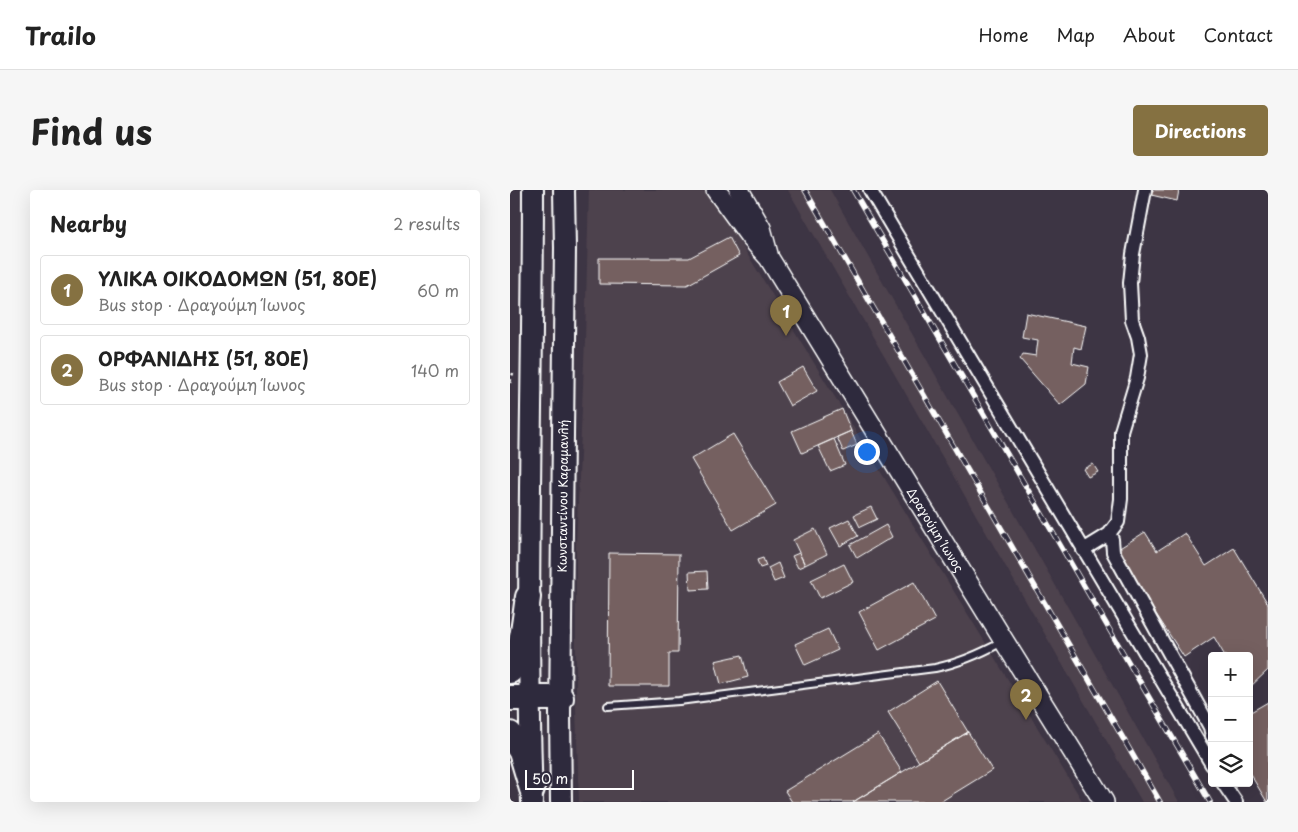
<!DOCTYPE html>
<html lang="en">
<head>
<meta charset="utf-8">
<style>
	body { margin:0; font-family:"Playpen Sans",sans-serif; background:#f6f6f6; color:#222 }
	.controls { position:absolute; right:15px; bottom:15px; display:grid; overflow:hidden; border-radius:5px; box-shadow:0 5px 20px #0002 }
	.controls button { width:45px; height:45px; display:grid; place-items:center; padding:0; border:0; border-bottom:1px solid #e0e0e0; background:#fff; color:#222; font:25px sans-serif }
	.scale { position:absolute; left:15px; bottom:12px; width:109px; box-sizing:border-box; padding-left:5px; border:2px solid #fff; border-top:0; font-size:14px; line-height:18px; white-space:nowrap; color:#fff; -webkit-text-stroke:4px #2f2a3d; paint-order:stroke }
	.you { position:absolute; left:356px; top:261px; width:18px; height:18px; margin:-12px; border:4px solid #fff; border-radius:50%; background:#1a73e8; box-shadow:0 0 0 8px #1a73e833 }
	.badge { display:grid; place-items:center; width:32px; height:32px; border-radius:50%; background:#857141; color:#fff; font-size:16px; font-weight:700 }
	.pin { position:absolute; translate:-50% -41px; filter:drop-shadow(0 1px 2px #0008) }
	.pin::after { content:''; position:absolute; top:26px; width:18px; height:15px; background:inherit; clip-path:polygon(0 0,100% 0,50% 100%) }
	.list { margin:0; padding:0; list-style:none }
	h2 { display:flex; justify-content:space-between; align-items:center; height:65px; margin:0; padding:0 20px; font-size:21px }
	h2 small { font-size:16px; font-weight:400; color:#767676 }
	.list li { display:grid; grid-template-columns:32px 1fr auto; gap:15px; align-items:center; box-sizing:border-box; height:70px; margin:0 10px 10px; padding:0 10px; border:1px solid #e0e0e0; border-radius:5px }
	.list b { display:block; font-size:19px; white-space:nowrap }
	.list p { margin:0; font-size:16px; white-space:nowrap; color:#767676 }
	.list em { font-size:16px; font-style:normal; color:#767676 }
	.icon { flex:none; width:28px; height:28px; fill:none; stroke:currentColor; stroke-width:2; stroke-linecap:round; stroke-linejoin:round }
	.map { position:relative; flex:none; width:758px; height:612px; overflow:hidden; border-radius:5px }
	header { display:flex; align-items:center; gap:30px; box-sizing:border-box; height:70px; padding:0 25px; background:#fff; border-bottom:1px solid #e0e0e0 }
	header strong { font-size:24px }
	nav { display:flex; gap:28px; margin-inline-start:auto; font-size:18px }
	.intro { display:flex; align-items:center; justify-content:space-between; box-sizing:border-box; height:120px; padding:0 30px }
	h1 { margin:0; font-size:35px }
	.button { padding:12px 22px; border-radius:5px; background:#857141; color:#fff; font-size:18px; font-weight:700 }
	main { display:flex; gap:30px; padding:0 30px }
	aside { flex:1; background:#fff; border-radius:5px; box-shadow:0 5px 20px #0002 }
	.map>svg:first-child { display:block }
	.built { fill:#4e424d }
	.building { fill:#746161; stroke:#fff }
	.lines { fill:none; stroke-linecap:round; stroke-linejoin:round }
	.service-casing { stroke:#fff; stroke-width:10 }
	.minor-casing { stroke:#fff; stroke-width:16 }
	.secondary-casing { stroke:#fff; stroke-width:22 }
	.primary-casing { stroke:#fff; stroke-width:24 }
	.motorway-casing { stroke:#fff; stroke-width:28 }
	.path { stroke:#fff; stroke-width:2.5; stroke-dasharray:4 4; stroke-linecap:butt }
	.service { stroke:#2f2a3d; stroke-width:6 }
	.minor { stroke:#2f2a3d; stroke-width:12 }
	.secondary { stroke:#2f2a3d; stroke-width:19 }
	.primary { stroke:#2f2a3d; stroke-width:20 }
	.motorway { stroke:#2f2a3d; stroke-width:24 }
	.rail-casing { stroke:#fff; stroke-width:5.5 }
	.rail { stroke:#2f2a3d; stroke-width:4; stroke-dasharray:11; stroke-linecap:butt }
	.labels { text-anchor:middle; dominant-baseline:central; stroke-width:4.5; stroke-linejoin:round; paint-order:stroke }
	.street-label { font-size:12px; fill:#fff; stroke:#2f2a3d }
</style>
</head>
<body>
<header>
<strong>Trailo</strong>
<nav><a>Home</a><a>Map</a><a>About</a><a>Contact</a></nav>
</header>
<div class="intro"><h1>Find us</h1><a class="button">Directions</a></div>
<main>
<aside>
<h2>Nearby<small>2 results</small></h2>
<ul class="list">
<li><span class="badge">1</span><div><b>ΥΛΙΚΑ ΟΙΚΟΔΟΜΩΝ (51, 80Ε)</b><p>Bus stop · Δραγούμη Ίωνος</p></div><em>60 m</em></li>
<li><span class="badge">2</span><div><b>ΟΡΦΑΝΙΔΗΣ (51, 80Ε)</b><p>Bus stop · Δραγούμη Ίωνος</p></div><em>140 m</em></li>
</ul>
</aside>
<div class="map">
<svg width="758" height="612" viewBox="0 0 758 612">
	<rect width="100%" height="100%" fill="#3d3544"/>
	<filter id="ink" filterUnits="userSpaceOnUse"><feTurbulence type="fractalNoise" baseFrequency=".02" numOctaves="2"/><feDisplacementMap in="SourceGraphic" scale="10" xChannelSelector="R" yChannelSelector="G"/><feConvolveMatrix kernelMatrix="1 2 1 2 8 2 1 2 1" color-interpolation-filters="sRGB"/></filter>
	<g filter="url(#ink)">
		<path class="built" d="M79,0H198L573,612H69L66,516V356L75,150Z
			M278,0H320L669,612H632Z"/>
		<path class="building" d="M638,0H669L667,11L637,4Z
			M219,47L229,66L177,95L89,94V68H179Z
			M516,123L576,136L571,159L564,157L562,173L579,177L576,194L550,215L510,169L513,164L526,166L528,150L512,147Z
			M293,177L307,201L280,216L267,192Z
			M332,219L341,241L292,263L282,241Z
			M341,241L347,255L333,261L327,247Z
			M223,244L266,315L223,340L181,269Z
			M324,249L335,275L320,281L308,256Z
			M583,274L588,282L578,287L573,279Z
			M361,317L367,329L350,337L344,325Z
			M339,329L348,346L330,356L320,338Z
			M376,335L382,347L347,368L340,355Z
			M305,339L317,364L295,375L283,350Z
			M635,342L647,361L675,343L696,376L724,358L758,414V480L739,498V466H715L704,447L674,467L605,361Z
			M99,363L169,364L168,463H159V496H98Z
			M289,363L295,375L288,378L282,366Z
			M253,368L256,376L250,378L247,370Z
			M268,373L274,388L264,392L258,378Z
			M334,374L343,392L310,408L301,390Z
			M197,381L198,399L180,400L179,382Z
			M404,392L425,430L369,460L349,422Z
			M318,439L328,460L295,475L285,454Z
			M232,465L238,487L211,494L205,471Z
			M427,491L458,542L409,572L378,522Z
			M758,512V612H757L739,582V523Z
			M458,542L482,580L430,612H343Z
			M368,544L392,582L343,612H282L275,601Z"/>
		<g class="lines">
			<defs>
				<path id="service" d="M98,516L169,511L425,478C450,473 470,464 492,452"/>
				<path id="minor" d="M360,0L702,575
					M599,344L602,349L603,362L700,537L702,546
					M573,360L599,344L608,332L611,309V241L627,188L631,164L628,147L622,130L620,93L623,64L635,0
					M713,593L726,612"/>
				<g id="secondary">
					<path id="s1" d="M206,0L241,48L259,68L494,451L594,612"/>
					<path d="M229,0L251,38L258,64"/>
				</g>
				<g id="primary">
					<path d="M22,612C15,408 23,204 23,0"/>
					<path id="s2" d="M51,612L50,524L55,58L54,0"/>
				</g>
				<path id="motorway" d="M0,481C13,459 14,432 18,407
					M0,508H51
					M0,544L11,562L22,599"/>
			</defs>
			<use href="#service" class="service-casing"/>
			<use href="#minor" class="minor-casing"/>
			<use href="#secondary" class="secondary-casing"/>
			<use href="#primary" class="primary-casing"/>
			<use href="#motorway" class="motorway-casing"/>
			<path class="path" d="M0,193L3,183"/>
			<use href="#service" class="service"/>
			<use href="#minor" class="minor"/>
			<use href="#secondary" class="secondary"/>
			<use href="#primary" class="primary"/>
			<use href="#motorway" class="motorway"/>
			<defs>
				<path id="rail" d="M295,0L650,612
					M343,0L700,612"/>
			</defs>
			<use href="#rail" class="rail-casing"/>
			<use href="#rail" class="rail"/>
		</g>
	</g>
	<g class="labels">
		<g class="street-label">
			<text stroke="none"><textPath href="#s2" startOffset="306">Κωνσταντίνου Καραμανλή</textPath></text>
			<text stroke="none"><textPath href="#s1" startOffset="405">Δραγούμη Ίωνος</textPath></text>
		</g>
	</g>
</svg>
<div class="controls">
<button>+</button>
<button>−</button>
<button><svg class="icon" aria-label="layers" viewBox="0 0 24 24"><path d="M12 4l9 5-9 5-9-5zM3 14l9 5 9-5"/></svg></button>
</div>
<div class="scale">50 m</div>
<div class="you"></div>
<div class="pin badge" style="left:276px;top:146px">1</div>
<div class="pin badge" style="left:516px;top:530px">2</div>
</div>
</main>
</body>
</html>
